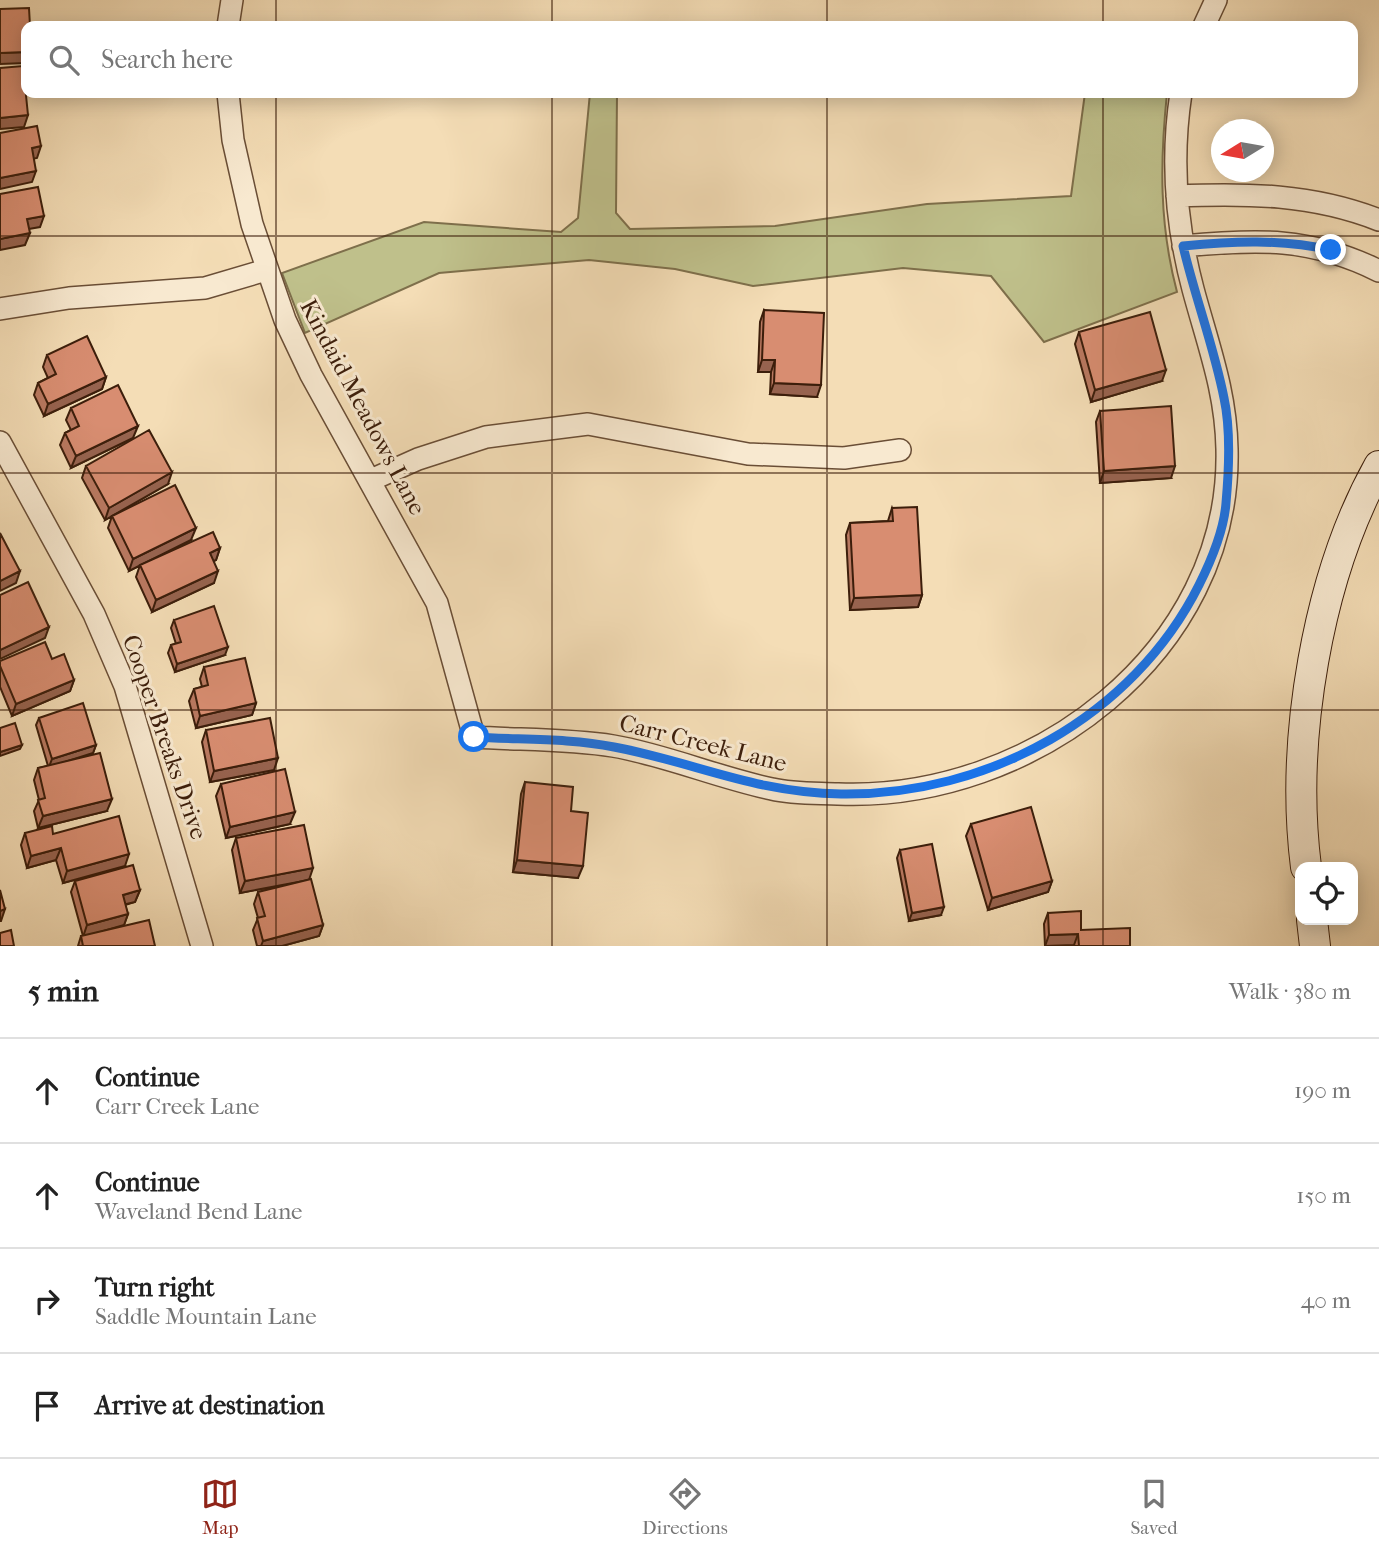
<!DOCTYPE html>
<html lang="en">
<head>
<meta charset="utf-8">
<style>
	body { margin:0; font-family:"IM FELL French Canon",serif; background:#f2f2f2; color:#222 }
	.controls { position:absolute; right:21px; bottom:21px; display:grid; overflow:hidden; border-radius:14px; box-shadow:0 4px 18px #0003 }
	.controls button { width:63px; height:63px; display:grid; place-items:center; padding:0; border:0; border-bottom:2px solid #e0e0e0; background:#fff; color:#222; font:35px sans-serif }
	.compass { position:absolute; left:1211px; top:119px; width:63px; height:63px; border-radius:50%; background:#fff; box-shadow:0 4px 18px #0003; rotate:259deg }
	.stop { position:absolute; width:21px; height:21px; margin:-16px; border:5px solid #1a73e8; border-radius:50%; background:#fff }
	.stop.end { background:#1a73e8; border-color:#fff; box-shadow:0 2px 7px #0008 }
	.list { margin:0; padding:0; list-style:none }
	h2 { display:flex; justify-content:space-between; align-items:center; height:91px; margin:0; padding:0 28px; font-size:30px }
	h2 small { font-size:23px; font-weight:400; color:#767676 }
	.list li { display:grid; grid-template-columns:46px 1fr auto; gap:21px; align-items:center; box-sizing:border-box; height:105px; padding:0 28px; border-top:2px solid #e0e0e0 }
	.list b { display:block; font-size:26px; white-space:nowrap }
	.list p { margin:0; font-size:23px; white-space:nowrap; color:#767676 }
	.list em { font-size:23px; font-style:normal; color:#767676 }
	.icon { flex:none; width:38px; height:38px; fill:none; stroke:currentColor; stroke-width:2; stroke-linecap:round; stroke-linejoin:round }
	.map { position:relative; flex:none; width:1379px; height:946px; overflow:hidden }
	.search { position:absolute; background:#fff; box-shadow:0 4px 18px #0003; left:21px; right:21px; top:21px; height:77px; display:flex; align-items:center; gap:18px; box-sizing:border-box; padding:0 24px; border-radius:14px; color:#767676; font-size:26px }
	.sheet { height:511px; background:#fff }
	nav { display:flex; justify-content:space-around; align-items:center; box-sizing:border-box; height:98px; border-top:2px solid #e0e0e0; background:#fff; font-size:19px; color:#767676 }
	nav a { display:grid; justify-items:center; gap:4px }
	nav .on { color:#8f2418 }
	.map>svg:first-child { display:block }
	.green { fill:#bfc08b; stroke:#7e6f4b; stroke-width:2 }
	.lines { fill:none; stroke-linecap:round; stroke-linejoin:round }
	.street-casing { stroke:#6a4e36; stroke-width:24 }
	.secondary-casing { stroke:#3c1e0b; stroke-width:32 }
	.street { stroke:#f8e9d0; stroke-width:21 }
	.secondary { stroke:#f8e9d0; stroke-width:30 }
	.wall { fill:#ba7961; stroke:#3c1e0b; stroke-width:2 }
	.shaded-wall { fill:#97634f; stroke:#3c1e0b; stroke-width:2 }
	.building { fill:#d88d71; stroke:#3c1e0b; stroke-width:2 }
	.route { stroke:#1a73e8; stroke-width:9 }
	.grid { fill:none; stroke:#3c1e0b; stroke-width:2; stroke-opacity:0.55 }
	.labels { text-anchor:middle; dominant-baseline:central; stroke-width:6; stroke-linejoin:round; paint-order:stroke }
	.street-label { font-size:24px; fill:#3c1e0b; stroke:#f8e9d0 }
</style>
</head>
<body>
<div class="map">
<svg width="1379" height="946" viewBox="0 0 1379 946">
	<rect width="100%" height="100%" fill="#f4ddb6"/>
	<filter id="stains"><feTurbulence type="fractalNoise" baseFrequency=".00286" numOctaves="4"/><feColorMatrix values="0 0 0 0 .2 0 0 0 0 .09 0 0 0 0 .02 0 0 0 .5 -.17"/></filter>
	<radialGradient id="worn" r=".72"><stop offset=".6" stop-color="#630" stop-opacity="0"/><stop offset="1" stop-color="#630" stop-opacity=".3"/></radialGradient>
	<path class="green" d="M590,93H617L616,213L630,229L775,226L927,204L1071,196L1085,93H1167C1160,161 1159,224 1177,292L1044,342L991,276L903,268L753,286L675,269L589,260L439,273L305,333L282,273L424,222L561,232L578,218Z"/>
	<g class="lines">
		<defs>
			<path id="street" d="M228,26L232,0
				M1204,26L1216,0
				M228,93L233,140L252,224L285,320L311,375L437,603L474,737C520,740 568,739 613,746C666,755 719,778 772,789C793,794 816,793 838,794C1031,802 1232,652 1227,449C1226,391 1208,345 1193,289C1176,225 1171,158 1181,93
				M1177,196C1247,193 1313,194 1379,220
				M1183,246C1257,239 1311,237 1379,271
				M0,309L69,298L205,288L266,270
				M0,442L94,614L125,686L202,946
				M371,480L418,459L486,437L588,424L748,454L844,458L900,450"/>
			<path id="secondary" d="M1306,867C1290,741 1317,577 1379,466
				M1312,920L1315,946"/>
		</defs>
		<use href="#street" class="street-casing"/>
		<use href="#secondary" class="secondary-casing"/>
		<use href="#street" class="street"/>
		<use href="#secondary" class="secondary"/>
	</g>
	<path class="wall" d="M764,310L817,397L770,394L771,372H758L760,322Z
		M1079,332L1162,381L1091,402L1075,344Z
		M47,355L106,377L102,389L44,416L34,395L38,383L48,378L43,367Z
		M71,408L133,438L71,468L60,445L65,433L71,430L66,420Z
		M1100,411L1171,478L1100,483L1096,422Z
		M86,466L168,484L105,520L82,478Z
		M892,508L922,595L918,607L850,610L846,535L850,523L888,521Z
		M112,516L191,540L129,571L108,528Z
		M220,548L216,560L213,561L214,583L152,612L136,577L140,565Z
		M174,620L225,655L175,672L168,653L171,645L176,644L171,628Z
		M52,659L74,680L70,691L12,716L0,687V661Z
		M204,667L256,703L252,715L196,728L189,701L194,689L202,687L200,679Z
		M39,718L96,745L93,753L63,762L107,811L38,828L34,811L39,800L34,780L38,768L48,766L36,725Z
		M206,730L274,770L210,782L202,742Z
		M525,782L571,811L578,878L513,872L521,794Z
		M221,784L290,824L226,838L216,796Z
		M971,824L1052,881L1048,892L988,910L966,836Z
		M25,833L53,834L125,866L63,883L56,860L27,868L21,845Z
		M236,838L309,879L323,925L319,936L282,946H257L253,930L258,918L254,904L258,892L300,881L240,893L232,850Z
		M900,850L941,915L909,921L897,858Z
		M75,881L140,890L135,902L125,905L128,914L124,925L104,931L155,946H78L81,936H83L71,892Z
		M1048,913L1081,930L1130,946H1045L1044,924Z"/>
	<path class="shaded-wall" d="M26,52V63L0,64V53Z
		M28,115L24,127L0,129V118Z
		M41,146L37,158L28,160L32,148Z
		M36,171L32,182L0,189V178Z
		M44,216L40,227L23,230L27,219Z
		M30,233L25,245L0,250V239Z
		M762,360H775L771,372H758Z
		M1166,370L1162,381L1091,402L1095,390Z
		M106,377L102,389L44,416L48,404Z
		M774,383L821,385L817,397L770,394Z
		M138,426L133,438L71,468L76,456Z
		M1175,466L1171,478L1100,483L1104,471Z
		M172,472L168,484L105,520L109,508Z
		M196,528L191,540L129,571L133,559Z
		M220,548L216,560L206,565L210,553Z
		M20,571L16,583L0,591V581Z
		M218,571L214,583L152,612L156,600Z
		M922,595L918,607L850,610L854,598Z
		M49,627L45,638L0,659V650Z
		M228,647L225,655L175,672L177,664Z
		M74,680L70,691L12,716L16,704Z
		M256,703L252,715L196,728L200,716Z
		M22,745L20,749L0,756V752Z
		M96,745L93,753L49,767L52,759Z
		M278,758L274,770L210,782L214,771Z
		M112,799L107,811L38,828L43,816Z
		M295,812L290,824L226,838L230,827Z
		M61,848L56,860L27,868L31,856Z
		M129,854L125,866L63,883L67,871Z
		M517,860L583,866L578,878L513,872Z
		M313,868L309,880L240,893L245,881Z
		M1052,881L1048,892L988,910L992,898Z
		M140,890L135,902L118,906L123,895Z
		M944,907L941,915L909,921L912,913Z
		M5,909L1,921H0V911Z
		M128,914L124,925L83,937L87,925Z
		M323,925L319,936L282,946H261L263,941Z
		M1078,934L1074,945L1045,946L1049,935Z"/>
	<path class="building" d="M29,8L30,26H26V52L0,53V9Z
		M23,66L28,115L0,118V68Z
		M37,126L41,146L32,148L36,171L0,178V133Z
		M38,187L44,216L27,219L30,233L0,239V194Z
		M764,310L824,313L821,385L774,383L775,360H762Z
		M1150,312L1166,370L1095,390L1079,332Z
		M87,336L106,377L48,404L38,383L56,374L47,355Z
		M118,385L138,426L76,456L65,433L79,426L71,408Z
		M1171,406L1175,466L1104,471L1100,411Z
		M149,430L172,472L109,508L86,466Z
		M175,485L196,528L133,559L112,516Z
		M917,507L922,595L854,598L850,523L893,521L892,508Z
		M213,532L220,548L210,553L218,571L156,600L140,565Z
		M0,533L20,571L0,581Z
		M28,582L49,627L0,650V595Z
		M214,606L228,647L177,664L171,645L181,642L174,620Z
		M45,642L52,659L64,654L74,680L16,704L0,666V661Z
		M245,658L256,703L200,716L194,689L208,685L204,667Z
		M83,703L96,745L52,759L39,718Z
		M270,718L278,758L214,771L206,730Z
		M15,723L22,745L0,752V728Z
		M100,753L112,799L43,816L38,800L45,798L38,768Z
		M285,769L295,812L230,827L221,784Z
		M525,782L573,787L571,811L588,813L583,866L517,860Z
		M1031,807L1052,881L992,898L971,824Z
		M119,816L129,854L67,871L61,848L31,856L25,833L52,826L53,834Z
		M304,825L313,868L245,881L236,838Z
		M932,844L944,907L912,913L900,850Z
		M133,865L140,890L123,895L128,914L87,925L75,881Z
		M311,879L323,925L263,941L257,918L265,916L258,892Z
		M0,890L5,909L0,911Z
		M1081,911V930L1130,928V946H1079L1078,934L1049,935L1048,913Z
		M149,920L155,946H83L81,936Z
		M11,930L14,946H0V933Z"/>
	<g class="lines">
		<path class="route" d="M474,737C520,740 569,738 614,747C694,762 755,793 841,794C987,796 1133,717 1199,585C1211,561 1224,530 1226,503C1229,470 1231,430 1224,398C1214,347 1195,297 1183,246C1234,241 1280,239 1331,250"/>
	</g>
	<path class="grid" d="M276,0V26M552,0V26M827,0V26M1103,0V26M276,93V946M552,93V946M827,93V946M1103,93V946M0,236H1379M0,473H1379M0,710H1379"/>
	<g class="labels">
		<g class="street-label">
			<text transform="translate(363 407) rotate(62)">Kindaid Meadows Lane</text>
			<text transform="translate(165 737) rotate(71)">Cooper Breaks Drive</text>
			<text transform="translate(703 743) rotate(14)">Carr Creek Lane</text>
		</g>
	</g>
	<rect width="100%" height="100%" filter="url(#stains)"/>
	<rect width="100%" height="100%" fill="url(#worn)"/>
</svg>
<div class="controls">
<button><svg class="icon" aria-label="locate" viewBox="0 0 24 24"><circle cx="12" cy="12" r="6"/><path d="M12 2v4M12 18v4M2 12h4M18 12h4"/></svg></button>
</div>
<svg class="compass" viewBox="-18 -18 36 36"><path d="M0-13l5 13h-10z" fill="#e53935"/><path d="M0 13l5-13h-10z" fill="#767676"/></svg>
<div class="stop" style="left:474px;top:737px"></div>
<div class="stop end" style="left:1331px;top:250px"></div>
<div class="search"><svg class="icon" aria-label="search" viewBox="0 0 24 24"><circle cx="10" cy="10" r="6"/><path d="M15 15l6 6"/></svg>Search here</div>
</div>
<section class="sheet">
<h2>5 min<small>Walk · 380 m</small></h2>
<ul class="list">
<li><svg class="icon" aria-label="ahead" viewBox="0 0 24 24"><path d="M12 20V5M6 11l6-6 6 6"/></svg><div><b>Continue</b><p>Carr Creek Lane</p></div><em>190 m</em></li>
<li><svg class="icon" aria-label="ahead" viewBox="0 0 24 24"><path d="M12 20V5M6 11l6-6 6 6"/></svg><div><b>Continue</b><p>Waveland Bend Lane</p></div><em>150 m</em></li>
<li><svg class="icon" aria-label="right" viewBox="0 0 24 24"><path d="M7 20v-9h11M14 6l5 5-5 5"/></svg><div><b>Turn right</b><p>Saddle Mountain Lane</p></div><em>40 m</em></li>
<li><svg class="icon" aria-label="arrive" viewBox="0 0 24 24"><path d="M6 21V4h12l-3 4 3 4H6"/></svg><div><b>Arrive at destination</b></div></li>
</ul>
</section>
<nav>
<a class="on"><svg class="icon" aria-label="map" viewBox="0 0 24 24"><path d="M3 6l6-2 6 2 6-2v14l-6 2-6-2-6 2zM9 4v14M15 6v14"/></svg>Map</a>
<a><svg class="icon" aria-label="directions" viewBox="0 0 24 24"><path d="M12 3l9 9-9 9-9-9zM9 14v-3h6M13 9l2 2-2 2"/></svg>Directions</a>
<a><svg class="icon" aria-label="saved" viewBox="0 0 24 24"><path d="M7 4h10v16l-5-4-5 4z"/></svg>Saved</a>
</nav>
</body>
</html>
